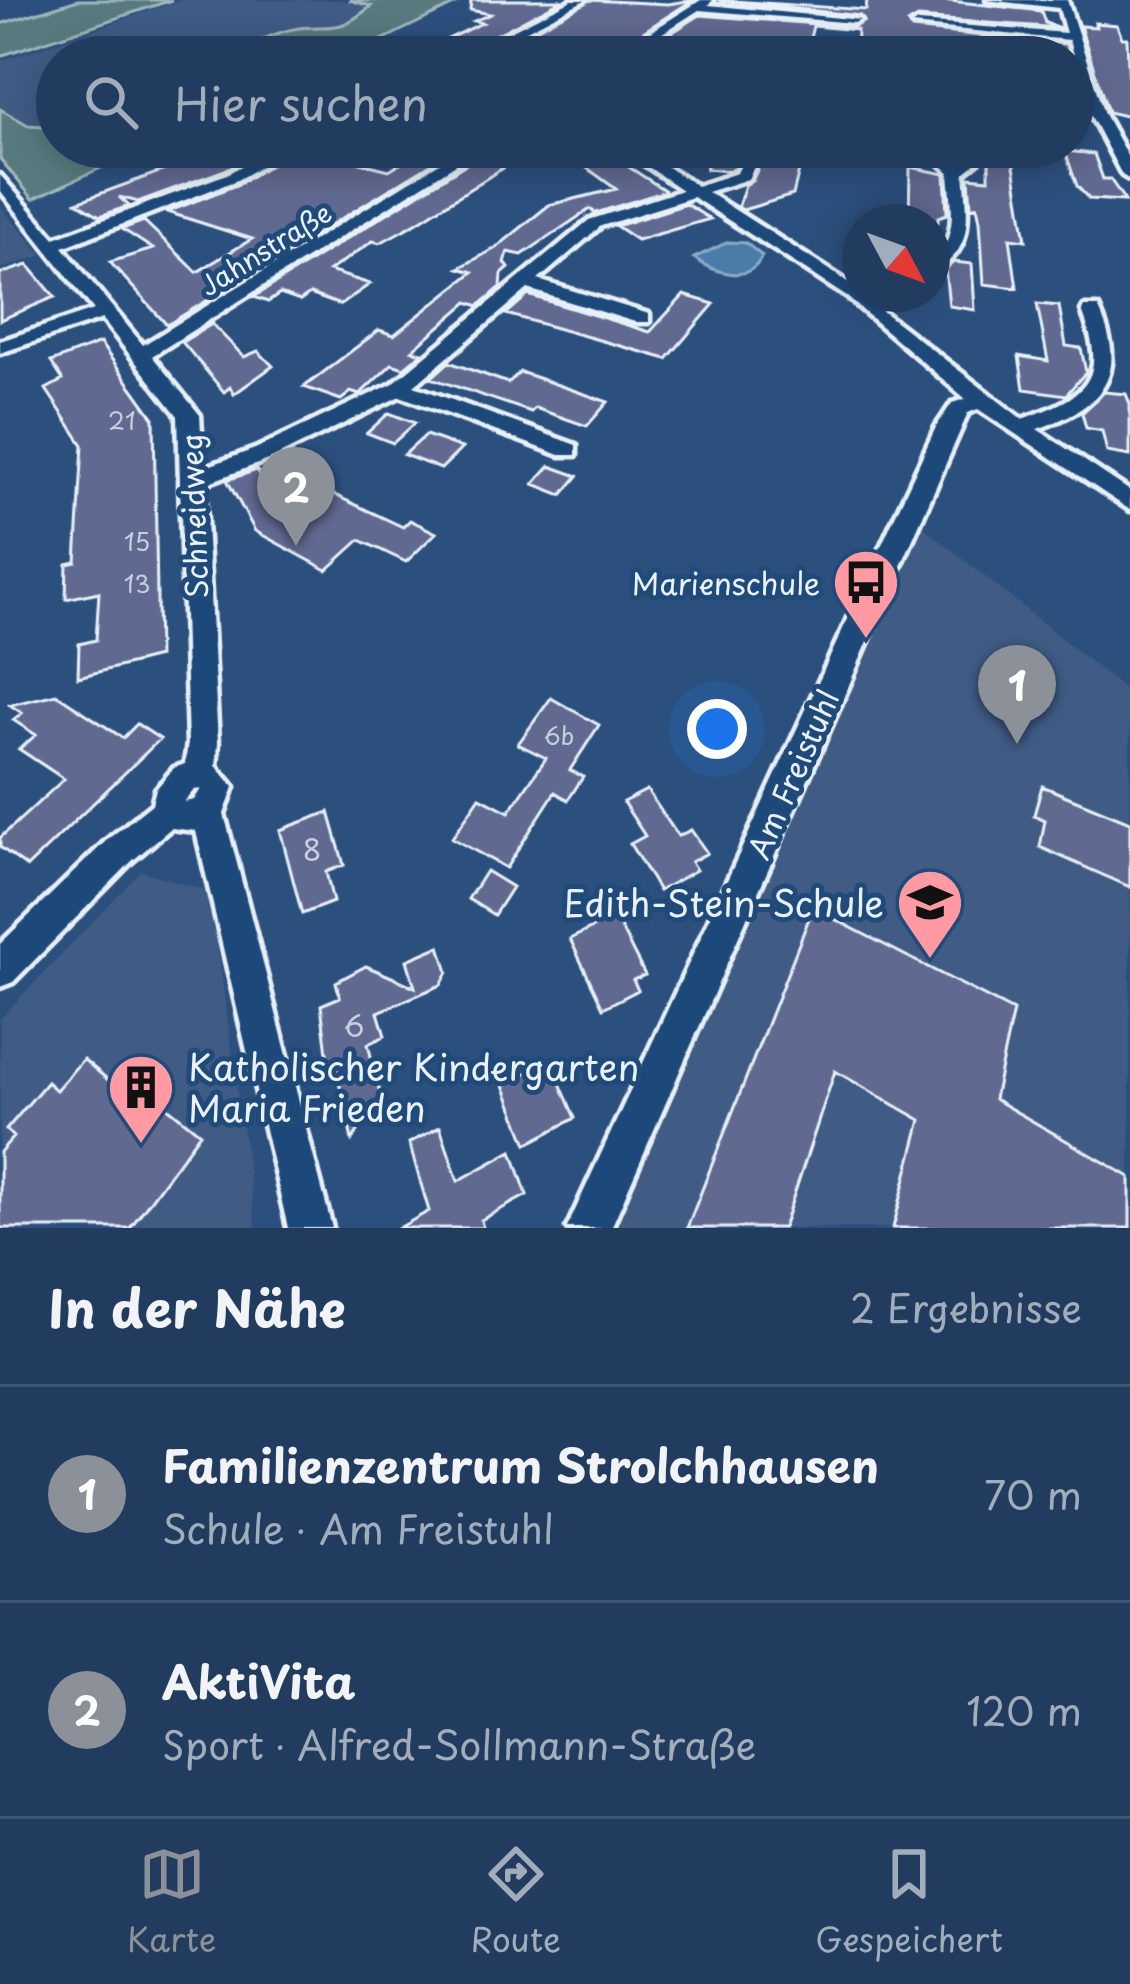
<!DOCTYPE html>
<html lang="de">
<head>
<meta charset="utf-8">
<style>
	body { margin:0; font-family:"Playpen Sans",sans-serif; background:#294364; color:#f1f3f6 }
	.compass { position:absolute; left:842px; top:204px; width:108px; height:108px; border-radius:50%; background:#213c5e; box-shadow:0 6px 30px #0003; rotate:131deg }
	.you { position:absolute; left:717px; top:729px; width:42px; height:42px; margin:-30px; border:9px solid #fff; border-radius:50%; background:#1a73e8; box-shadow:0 0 0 18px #1a73e833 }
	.badge { display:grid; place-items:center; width:78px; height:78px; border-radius:50%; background:#8c9099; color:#fff; font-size:39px; font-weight:700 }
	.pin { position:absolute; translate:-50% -99px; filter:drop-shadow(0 3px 6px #0008) }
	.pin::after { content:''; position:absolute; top:63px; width:42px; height:36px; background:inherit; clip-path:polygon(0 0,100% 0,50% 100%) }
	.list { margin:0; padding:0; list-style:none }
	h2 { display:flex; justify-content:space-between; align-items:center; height:156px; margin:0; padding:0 48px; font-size:51px }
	h2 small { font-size:39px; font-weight:400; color:#a2adbc }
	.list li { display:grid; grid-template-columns:78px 1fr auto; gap:36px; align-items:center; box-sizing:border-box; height:216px; padding:0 48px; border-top:3px solid #3e5673 }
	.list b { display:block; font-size:45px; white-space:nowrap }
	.list p { margin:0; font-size:39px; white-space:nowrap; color:#a2adbc }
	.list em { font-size:39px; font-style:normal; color:#a2adbc }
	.icon { flex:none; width:66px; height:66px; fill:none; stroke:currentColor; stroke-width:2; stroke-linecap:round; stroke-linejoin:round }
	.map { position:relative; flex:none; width:1130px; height:1228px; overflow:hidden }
	.search { position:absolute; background:#213c5e; box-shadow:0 6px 30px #0003; left:36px; right:36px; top:36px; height:132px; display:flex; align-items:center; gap:30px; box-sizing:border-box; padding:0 42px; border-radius:66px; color:#a2adbc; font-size:45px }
	.sheet { height:588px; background:#213c5e }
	nav { display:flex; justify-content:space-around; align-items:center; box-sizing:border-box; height:168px; border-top:3px solid #3e5673; background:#213c5e; font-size:33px; color:#a2adbc }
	nav a { display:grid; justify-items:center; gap:6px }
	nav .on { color:#8c9099 }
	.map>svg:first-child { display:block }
	.built { fill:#3f5b85 }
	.green { fill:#597a7e; stroke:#a0b6bb; stroke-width:3 }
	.water { fill:#4b7ba8; stroke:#8aaac8; stroke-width:3 }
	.building { fill:#606990; stroke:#e8f1f8; stroke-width:3 }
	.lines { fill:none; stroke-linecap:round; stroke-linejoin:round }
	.street-casing { stroke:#e8f1f8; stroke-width:9 }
	.street { fill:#1f4a7a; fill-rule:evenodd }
	.labels { text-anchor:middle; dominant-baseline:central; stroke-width:10; stroke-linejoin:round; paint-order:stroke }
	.number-label { font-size:24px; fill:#c6cfde }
	.far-street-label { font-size:27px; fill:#e8f1f8; stroke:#1f4a7a }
	.street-label { font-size:30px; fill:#e8f1f8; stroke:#1f4a7a }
	.poi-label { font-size:30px; fill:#e8f1f8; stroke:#1f4a7a; text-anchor:end }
	.near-number-label { font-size:30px; fill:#c6cfde }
	.near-poi-label { font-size:36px; fill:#e8f1f8; stroke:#1f4a7a; text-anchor:end }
</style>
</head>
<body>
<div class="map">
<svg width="1130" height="1228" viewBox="0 0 1130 1228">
	<rect width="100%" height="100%" fill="#2c507e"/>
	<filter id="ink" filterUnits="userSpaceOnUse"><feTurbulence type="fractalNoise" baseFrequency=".00833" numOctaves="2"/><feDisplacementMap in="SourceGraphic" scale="24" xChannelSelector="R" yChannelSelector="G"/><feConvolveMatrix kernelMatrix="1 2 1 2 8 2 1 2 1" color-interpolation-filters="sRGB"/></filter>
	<g filter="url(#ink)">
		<path class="built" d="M182,0H340L370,6L349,24L325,31L298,28L225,57H57V127L28,125L0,109V61Z
			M0,205L5,212L43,255L0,269Z
			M921,525L1130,694V1228H612Z
			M141,871L210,892L256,1228H0V1019Z"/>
		<path class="green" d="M78,0H172L0,56V24Z
			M349,0L460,2L347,57H225C245,47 276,31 299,28C335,25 339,33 371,6Z
			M0,109L28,125L57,127V147H147L33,199L0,159Z"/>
		<path class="water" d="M728,242L746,243L762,256C750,285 714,273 694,258Z"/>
		<path class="building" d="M471,0H562L455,57H409L482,23L474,21L490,14L470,10Z
			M589,0L668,4L693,0L607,55L484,57Z
			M718,0L866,10L867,0H941L1041,11L1045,23L1060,28L918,18L908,24L912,29L1066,44L1069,57H856L857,30L813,26L806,54L655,43L700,15L854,27L864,21L860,16Z
			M1095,23L1117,25L1122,38H1127L1130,117L1108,112L1080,26L1096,27Z
			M228,147H267L225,170L138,202L119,197L129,206L100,216L77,202Z
			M298,147L389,170L428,147L457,148L167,325L110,262L153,249L122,229L144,221L197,272L252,239L167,212L239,184Z
			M493,147H536L416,223L380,243L373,241L329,271L370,284L340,305L310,294L300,301L280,294L268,302L254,297Z
			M713,147H745L734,169L728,171L706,169Z
			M768,147H846L847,157L800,167L793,195L743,210L738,207L745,185L752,181Z
			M604,151L666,191L596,213L590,209L522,255L508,252L505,263L509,268L502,274L501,287L479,306L468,302L412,350L422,353L404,368L392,364L359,395L351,392L341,400L304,387L379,330L394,335L473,272L459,268L496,248L549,205L616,189L573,158Z
			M989,151L1012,153L1026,240L1010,238L1017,288L984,284L980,221L977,206L971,208L969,177L989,179Z
			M1065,151L1094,154L1103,179H1110L1125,201L1089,199L1077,186Z
			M910,167L945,174L947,214L938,217V222H909Z
			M686,204L710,219L637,240L616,226Z
			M954,262L972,264L975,310L949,306L945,269Z
			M28,265L55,297L0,320V274Z
			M528,295L650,332L684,295L714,304L667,359L506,314Z
			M1037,304L1059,306L1066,346L1081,348L1086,372L1066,395L1024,389L1019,356L1048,361Z
			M212,324L244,357L258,351L273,366L234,394L230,387L224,392L182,342Z
			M100,343L154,418L158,657L78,677L79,644L96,640L99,592L66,599L67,564L76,562L83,445L46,389L63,380L51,362Z
			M449,362L508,383L520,372L608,402L587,426L535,408L531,412L431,378Z
			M1104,392L1126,394L1130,404V456L1107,452L1102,431L1086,428L1082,413Z
			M389,413L415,423L393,443L367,433Z
			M426,435L462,448L441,469L404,455Z
			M550,466L578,476L562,495L534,484Z
			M257,470L278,506L307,482L403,527L410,520L436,533L406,562L360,540L327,570L255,531L227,480Z
			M56,694L123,738L137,724L160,739L27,867L0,847V838L64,779L19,749L36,735L13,720L22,713L10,705Z
			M551,698L599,725L570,770L583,777L568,800L555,792L506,868L452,838L480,797L509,812L546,758L518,744Z
			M1042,786L1130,822V887L1040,847L1045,820L1034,815Z
			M647,790L678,836L691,830L707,853L691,862L696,870L659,891L630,844L645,836L623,802Z
			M329,812L344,865L326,872L333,902L302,914L280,830Z
			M486,871L512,887L494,915L468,899Z
			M813,908L1013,1011L994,1099L1130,1177V1228H893L921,1120L835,1071L783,1228H687Z
			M615,917L645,975L633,980L638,990L603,1008L570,939Z
			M440,946L448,972L441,985L378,1012L385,1036L368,1044L381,1097L352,1140L334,1059L328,1061L321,1005L340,997L336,982L366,966L415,987L407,960Z
			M83,1059L125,1094L135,1081L200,1133L130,1228H0V1152L13,1137L6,1130L47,1082L56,1090Z
			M550,1060L575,1118L527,1144L504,1085Z
			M440,1127L458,1181L512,1151L527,1195L481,1220L483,1228H399L429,1211L409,1143Z"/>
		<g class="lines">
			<defs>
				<path id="street" d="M572,0H585L474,57H459Z
					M701,0H713L708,5L860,20L854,23L699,10L642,46L729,57L632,53L611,57Z
					M987,0H1067L1104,114L1130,161V180L1122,175L1090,114L1069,40L912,25L918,22L1066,33L1059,8Z
					M276,147H294L237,180L63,247L143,345L466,147H483L152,356L200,415L203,468L255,449L392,384L589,220L682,190L619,147H636L697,186L737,173L750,147H764L748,179L707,192L859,289L860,294L1022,419C1087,397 1109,379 1082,311L1084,307H1098C1130,376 1103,406 1037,429L1130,491V510L978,409L968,413L611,1228H567L936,427L952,403L966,399L847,297L693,197L601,226L538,280L649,314V322H635L528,289L414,386L576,445V455H560L400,396L271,459L204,484L218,743L216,766L234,787L224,814L332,1228H288L196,831L171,828L132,861L13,982L0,987V944L108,839L152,804L156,789L174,768L185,764L188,743L178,416L102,319L0,353V341L94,310L0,190V175L55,238L227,174ZM201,789L194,800L184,802L194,790Z
					M933,147H947V156L957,164L964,159V147H978L979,161L964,173C967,211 976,253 932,271C932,254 944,252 949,235C955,216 950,192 949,172L933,157Z"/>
			</defs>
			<use href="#street" class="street-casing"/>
			<use href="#street" class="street"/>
		</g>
	</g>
	<defs>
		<symbol id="bus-pin" viewBox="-11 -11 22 30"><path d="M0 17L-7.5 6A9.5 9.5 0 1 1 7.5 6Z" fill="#ff9aa2" stroke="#1f4a7a"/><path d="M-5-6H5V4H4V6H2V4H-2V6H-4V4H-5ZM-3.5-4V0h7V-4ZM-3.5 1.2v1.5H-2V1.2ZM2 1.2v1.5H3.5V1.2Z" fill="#111"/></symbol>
		<symbol id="school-pin" viewBox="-11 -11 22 30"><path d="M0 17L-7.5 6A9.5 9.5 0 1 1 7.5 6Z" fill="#ff9aa2" stroke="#1f4a7a"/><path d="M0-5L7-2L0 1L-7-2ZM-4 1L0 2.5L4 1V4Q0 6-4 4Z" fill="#111"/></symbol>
		<symbol id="building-pin" viewBox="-11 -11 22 30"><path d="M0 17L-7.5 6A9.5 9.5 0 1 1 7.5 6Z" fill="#ff9aa2" stroke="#1f4a7a"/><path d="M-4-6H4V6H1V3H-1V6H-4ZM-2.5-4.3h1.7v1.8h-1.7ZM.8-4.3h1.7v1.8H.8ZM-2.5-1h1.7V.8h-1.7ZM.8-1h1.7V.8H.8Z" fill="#111"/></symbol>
	</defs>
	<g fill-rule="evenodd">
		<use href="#bus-pin" x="828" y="544" width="76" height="104"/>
		<use href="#school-pin" x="892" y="864" width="76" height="104"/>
		<use href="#building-pin" x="103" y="1049" width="76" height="104"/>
	</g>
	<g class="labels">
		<g class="number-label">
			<text x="122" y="420">21</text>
			<text x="137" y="541">15</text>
			<text x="137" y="583">13</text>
			<text x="559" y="735">6b</text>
		</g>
		<g class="far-street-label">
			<text transform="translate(265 248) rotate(-32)">Jahnstraße</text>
		</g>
		<g class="street-label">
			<text transform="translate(193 516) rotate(-92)">Schneidweg</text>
			<text transform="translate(792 774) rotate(-66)">Am Freistuhl</text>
		</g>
		<g class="poi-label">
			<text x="820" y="582">Marienschule</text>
		</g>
		<g class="near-number-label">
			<text x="312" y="848">8</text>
			<text x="354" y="1024">6</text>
		</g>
		<g class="near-poi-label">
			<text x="884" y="902">Edith-Stein-Schule</text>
			<text x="188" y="1066" text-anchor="start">Katholischer Kindergarten<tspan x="188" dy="41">Maria Frieden</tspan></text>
		</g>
	</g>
</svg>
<svg class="compass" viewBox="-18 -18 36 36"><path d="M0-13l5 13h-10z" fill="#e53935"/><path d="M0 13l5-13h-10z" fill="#a2adbc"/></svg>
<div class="you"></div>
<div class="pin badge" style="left:1017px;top:744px">1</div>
<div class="pin badge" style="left:296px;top:546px">2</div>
<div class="search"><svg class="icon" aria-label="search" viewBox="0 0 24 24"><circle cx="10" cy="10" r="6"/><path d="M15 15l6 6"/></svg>Hier suchen</div>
</div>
<section class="sheet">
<h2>In der Nähe<small>2 Ergebnisse</small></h2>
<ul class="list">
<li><span class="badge">1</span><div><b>Familienzentrum Strolchhausen</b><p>Schule · Am Freistuhl</p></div><em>70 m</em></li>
<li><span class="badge">2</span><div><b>AktiVita</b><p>Sport · Alfred-Sollmann-Straße</p></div><em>120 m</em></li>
</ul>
</section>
<nav>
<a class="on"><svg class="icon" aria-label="map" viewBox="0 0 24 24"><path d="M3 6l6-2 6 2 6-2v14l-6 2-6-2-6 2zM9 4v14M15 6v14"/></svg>Karte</a>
<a><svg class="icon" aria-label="directions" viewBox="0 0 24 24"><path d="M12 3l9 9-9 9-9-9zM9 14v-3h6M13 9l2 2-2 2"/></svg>Route</a>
<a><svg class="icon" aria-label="saved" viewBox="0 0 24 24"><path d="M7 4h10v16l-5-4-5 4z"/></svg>Gespeichert</a>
</nav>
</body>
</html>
